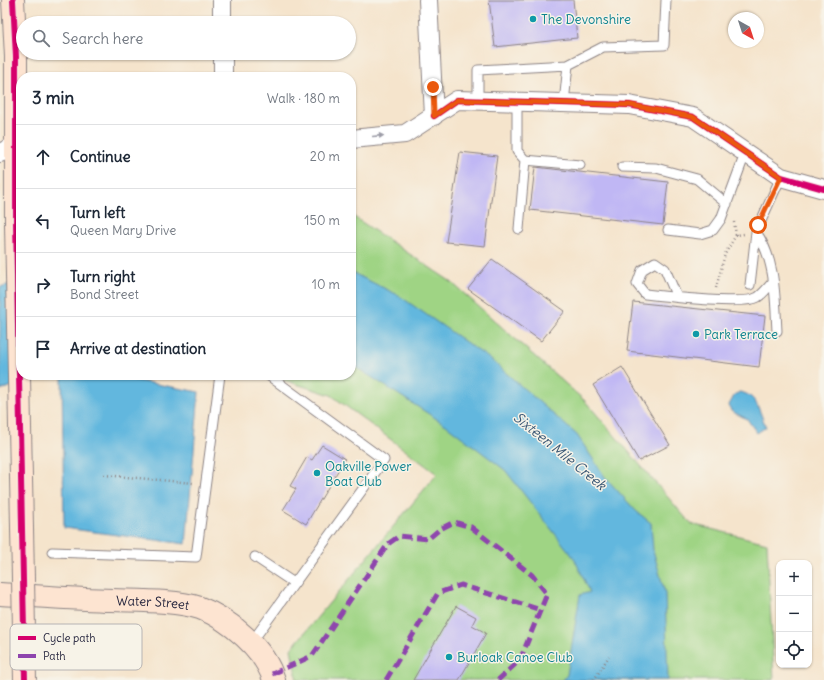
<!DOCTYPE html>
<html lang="en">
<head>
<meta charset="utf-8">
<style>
	body { margin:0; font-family:Delius,sans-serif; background:#f6f6f7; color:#1f2937 }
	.controls { position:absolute; right:12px; bottom:12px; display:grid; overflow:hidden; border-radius:8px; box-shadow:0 1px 3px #0004 }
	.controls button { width:36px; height:36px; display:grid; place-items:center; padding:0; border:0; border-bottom:1px solid #e0e1e3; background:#fff; color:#1f2937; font:20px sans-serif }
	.compass { position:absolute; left:728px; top:12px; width:36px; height:36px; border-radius:50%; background:#fff; box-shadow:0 1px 3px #0004; rotate:141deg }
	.stop { position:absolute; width:12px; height:12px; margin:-9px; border:3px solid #ea580c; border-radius:50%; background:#fff }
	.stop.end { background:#ea580c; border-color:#fff; box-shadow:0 1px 4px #0008 }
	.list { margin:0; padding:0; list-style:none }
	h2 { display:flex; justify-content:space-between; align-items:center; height:52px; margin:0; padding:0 16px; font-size:17px }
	h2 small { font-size:13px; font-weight:400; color:#747a83 }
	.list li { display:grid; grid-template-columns:26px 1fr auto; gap:12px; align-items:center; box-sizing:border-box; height:64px; padding:0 16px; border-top:1px solid #e0e1e3 }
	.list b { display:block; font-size:15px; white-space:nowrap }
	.list p { margin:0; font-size:13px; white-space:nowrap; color:#747a83 }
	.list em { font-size:13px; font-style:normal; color:#747a83 }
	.icon { flex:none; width:22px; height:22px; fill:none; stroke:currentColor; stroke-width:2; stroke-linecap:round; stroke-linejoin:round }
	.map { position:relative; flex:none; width:824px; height:680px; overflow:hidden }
	.search { position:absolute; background:#fff; box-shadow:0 1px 3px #0004; left:16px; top:16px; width:340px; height:44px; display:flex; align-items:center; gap:10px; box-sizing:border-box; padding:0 14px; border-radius:22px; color:#747a83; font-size:15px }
	.panel { position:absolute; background:#fff; box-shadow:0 1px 3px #0004; left:16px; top:72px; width:340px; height:308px; border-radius:16px }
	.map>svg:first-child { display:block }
	.green { fill:#9fd484; stroke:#607b60 }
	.water { fill:#62b7de; stroke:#426c8c }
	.building { fill:#c0b7f4 }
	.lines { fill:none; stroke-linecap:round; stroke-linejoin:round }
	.lane-casing { stroke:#8c8384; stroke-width:11 }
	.street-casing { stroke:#8c8384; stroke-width:20 }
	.secondary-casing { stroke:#8c8384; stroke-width:24 }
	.path { stroke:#8c8384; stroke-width:2.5; stroke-dasharray:1 3; stroke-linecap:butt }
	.lane { stroke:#fff; stroke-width:9 }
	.street { stroke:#fff; stroke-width:18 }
	.secondary { stroke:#fde4d1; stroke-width:22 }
	.secondary-bridge-casing { stroke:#8c8384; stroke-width:24; stroke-linecap:butt }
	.secondary-bridge { stroke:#fde4d1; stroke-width:22 }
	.quiet { stroke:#8e44ad; stroke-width:5; stroke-dasharray:10 5; stroke-linecap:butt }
	.cycleway-casing { stroke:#f7f3e8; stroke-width:8 }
	.cycleway { stroke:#d6006c; stroke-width:6 }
	.oneway { fill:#9c9ca7 }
	.route { stroke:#ea580c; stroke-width:5 }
	.culture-dot { fill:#0f9aa8; stroke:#f7f3e8; stroke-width:1.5 }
	.labels { text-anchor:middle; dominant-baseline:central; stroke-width:3; stroke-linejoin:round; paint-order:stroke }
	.culture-label { font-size:13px; fill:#0d838f; stroke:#f7f3e8; text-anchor:start }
	.street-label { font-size:13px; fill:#22223b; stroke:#f7f3e8 }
	.water-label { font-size:14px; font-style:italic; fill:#385674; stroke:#f7f3e8 }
	.key { fill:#f7f3e8; stroke:#b7b4b4; stroke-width:1 }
	.key-label { font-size:11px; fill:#22223b }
</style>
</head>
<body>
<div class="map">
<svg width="824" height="680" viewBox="0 0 824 680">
	<rect width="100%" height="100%" fill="#f7f3e8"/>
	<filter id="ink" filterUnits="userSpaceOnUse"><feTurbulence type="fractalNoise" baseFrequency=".025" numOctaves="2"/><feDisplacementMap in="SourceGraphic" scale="8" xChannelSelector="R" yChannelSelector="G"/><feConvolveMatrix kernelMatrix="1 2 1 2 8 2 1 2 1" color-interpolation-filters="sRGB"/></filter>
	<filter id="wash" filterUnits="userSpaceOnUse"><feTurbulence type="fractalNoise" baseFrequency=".012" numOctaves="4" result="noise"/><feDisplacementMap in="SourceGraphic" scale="16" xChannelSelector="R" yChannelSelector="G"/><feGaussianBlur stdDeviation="0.9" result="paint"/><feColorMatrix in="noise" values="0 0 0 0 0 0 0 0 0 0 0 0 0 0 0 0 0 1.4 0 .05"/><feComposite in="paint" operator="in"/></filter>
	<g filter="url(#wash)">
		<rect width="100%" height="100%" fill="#f5e4cc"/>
		<path class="green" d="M351,215L450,281L585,401L691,524L767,543L774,680H297L291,649L437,474L331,395L268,375H351Z"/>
		<path class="water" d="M351,272L398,295L490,359L577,435L605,477L636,511L651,523L653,550L665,593L668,680H563L567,675L580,595L590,592L574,558L505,470L446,425L351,364Z
			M21,281V375H33L32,380L0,390V287Z
			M62,375H108L199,392L186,544L64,528Z
			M739,392C757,394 759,411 766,427L757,433L747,419L731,411L729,405L734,396Z"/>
		<g id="blocks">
			<path class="building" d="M489,0H573L577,38L495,47Z
				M460,152L497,156L485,246L446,242Z
				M535,167L668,182L663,225L530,210Z
				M492,259L565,311L541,341L468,289Z
				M633,302L765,316L759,367L627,351Z
				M622,367L670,445L639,461L593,385Z
				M322,445L345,459L306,524L283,510L296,489L290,486L307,457L312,460Z
				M456,606L476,617L472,625L486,633L459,680H413Z"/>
		</g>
	</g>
	<g filter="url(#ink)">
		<use href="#blocks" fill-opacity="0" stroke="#8c8384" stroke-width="1"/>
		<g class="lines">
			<defs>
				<path id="lane" d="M478,101V70L568,65
					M517,102V151L525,160L519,229
					M564,103L568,65L603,47L664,45L666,0
					M525,160L580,165
					M622,167L656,168L697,179L727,204
					M668,230L700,234L713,230L721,219L745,154
					M756,232C776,260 775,298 777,331
					M750,285L756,232L781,177
					M677,297L665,269L655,262L642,270L637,284L645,294C664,296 745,306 758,297C763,294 768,287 773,282
					M52,552L196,557L220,375
					M255,557L294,583
					M251,643L384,460L268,375"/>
				<path id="street" d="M222,0V23
					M428,0L434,116
					M223,53V77
					M351,139L405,134L457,100L629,105L693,117L781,177L824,189
					M0,153L16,145H21"/>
				<g id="secondary">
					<path d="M13,0L16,57V224"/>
					<path id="s1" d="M0,594C37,596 75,599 112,600C138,601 175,600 200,608C229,619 265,649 274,680"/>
				</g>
			</defs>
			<use href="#lane" class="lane-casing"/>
			<use href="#street" class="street-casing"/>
			<use href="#secondary" class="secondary-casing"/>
			<path class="path" d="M734,222L736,235
				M716,288L725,254L736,235L744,234
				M104,475L193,483
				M594,680L609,656"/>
			<use href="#lane" class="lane"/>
			<use href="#street" class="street"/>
			<use href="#secondary" class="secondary"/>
			<defs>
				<path id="secondary-bridge" d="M16,224L25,680"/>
			</defs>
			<use href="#secondary-bridge" class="secondary-bridge-casing"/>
			<use href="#secondary-bridge" class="secondary-bridge"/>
			<path class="quiet" d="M272,674L312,656L388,544L399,536L428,539L440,529L454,522L471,527L532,575L547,594L520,660L498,680
				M386,680L438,593L461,585L541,610"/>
			<defs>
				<path id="cycleway" d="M13,0L16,57V224L25,680
					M434,116L457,100L629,105L693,117L781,177L824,189"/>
			</defs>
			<use href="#cycleway" class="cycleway-casing"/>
			<use href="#cycleway" class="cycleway"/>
		</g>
		<defs><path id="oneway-solid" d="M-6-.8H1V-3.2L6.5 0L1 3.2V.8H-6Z"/></defs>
		<use class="oneway" href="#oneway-solid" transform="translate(378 136) rotate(-5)"/>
	</g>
	<g class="lines" filter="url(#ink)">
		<path class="route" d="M433,87L434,116L457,100L630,105L693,117L781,177L758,225"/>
	</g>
	<g class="culture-dot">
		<circle cx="533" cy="19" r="4"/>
		<circle cx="696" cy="334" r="4"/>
		<circle cx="317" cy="473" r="4"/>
		<circle cx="449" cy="657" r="4"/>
	</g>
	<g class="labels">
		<g class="culture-label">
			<text x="541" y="19">The Devonshire</text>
			<text x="704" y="334">Park Terrace</text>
			<text x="325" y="466">Oakville Power<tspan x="325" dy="15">Boat Club</tspan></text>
			<text x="457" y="657">Burloak Canoe Club</text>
		</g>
		<g class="street-label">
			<text stroke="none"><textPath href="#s1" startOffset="153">Water Street</textPath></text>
		</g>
		<g class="water-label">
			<text transform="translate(560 451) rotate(39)">Sixteen Mile Creek</text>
		</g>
	</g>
	<rect x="10" y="624" width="132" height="46" rx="6" class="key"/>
	<rect x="18" y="636" width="18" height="4" fill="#d6006c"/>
	<rect x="18" y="654" width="18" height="4" fill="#8e44ad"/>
	<g class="key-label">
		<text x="43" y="642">Cycle path</text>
		<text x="43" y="660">Path</text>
	</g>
</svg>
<div class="controls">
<button>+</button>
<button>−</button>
<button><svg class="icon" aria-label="locate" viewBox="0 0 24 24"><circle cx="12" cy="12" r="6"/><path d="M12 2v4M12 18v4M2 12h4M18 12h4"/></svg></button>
</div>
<svg class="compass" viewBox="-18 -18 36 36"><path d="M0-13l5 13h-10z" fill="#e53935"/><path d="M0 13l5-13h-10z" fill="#747a83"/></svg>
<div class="stop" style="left:758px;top:225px"></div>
<div class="stop end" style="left:433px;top:87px"></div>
<div class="search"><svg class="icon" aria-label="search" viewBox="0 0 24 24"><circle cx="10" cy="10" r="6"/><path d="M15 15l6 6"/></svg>Search here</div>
<section class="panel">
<h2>3 min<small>Walk · 180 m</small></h2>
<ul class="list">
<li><svg class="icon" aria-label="ahead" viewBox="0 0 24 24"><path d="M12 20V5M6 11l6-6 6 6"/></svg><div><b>Continue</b></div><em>20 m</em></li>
<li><svg class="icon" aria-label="left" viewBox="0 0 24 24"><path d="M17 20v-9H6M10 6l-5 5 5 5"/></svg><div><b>Turn left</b><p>Queen Mary Drive</p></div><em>150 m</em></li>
<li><svg class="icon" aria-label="right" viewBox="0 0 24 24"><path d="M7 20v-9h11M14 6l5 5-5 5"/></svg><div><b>Turn right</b><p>Bond Street</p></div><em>10 m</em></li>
<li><svg class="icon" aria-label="arrive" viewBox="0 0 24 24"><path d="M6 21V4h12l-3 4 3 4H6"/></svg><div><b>Arrive at destination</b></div></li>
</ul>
</section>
</div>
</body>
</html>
